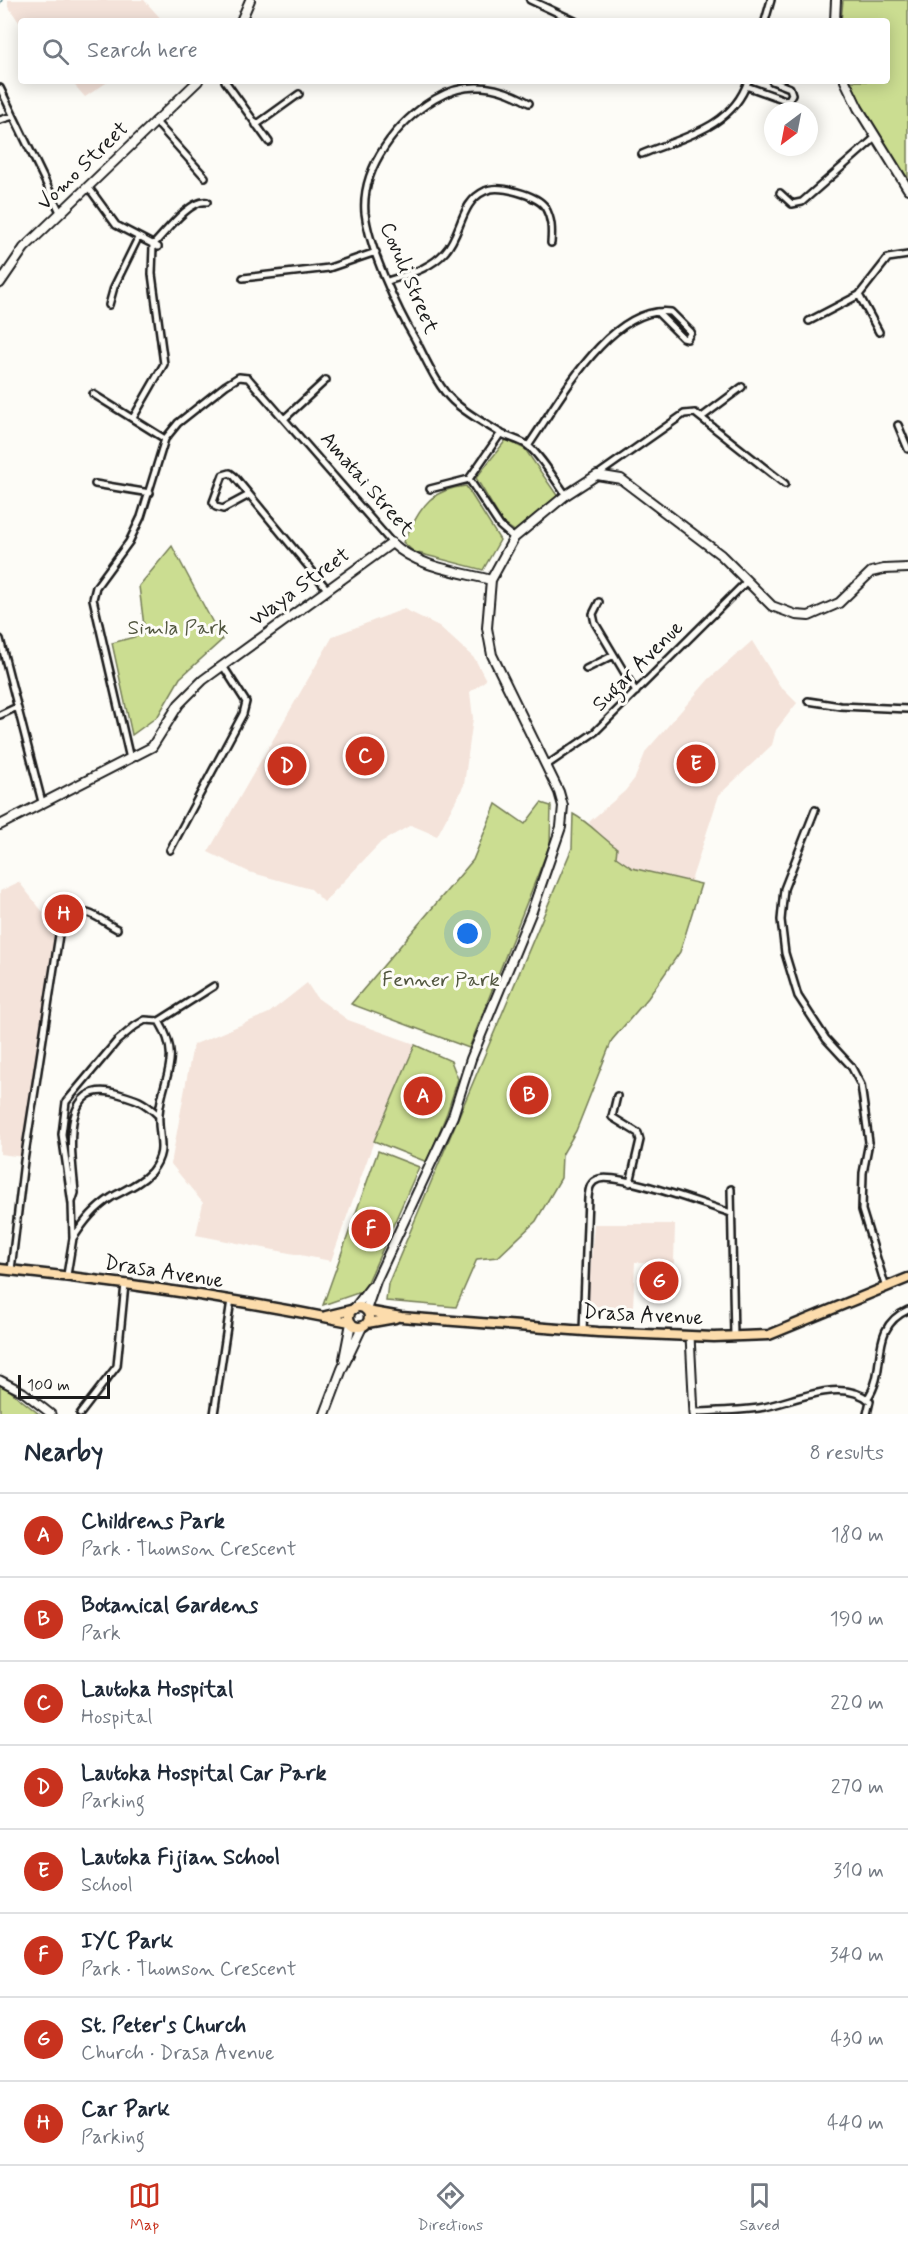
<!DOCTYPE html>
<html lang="en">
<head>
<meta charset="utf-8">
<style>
	body { margin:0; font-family:Mynerve,sans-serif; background:#f2f2f3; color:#1f2937 }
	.compass { position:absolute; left:764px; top:102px; width:54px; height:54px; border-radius:50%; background:#fff; box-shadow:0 3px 15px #0003; rotate:212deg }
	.scale { position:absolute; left:18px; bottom:15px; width:92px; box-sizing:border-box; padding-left:6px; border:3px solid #1c1c1c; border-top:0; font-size:16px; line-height:21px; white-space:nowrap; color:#1c1c1c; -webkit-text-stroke:4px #fdfcf7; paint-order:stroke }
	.you { position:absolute; left:468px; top:934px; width:21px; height:21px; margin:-15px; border:4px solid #fff; border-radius:50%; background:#1a73e8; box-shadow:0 0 0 9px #1a73e833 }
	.badge { display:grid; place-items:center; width:39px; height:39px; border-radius:50%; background:#c8321e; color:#fff; font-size:20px; font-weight:700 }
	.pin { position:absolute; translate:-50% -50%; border:3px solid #fff; box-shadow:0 2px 6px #0006 }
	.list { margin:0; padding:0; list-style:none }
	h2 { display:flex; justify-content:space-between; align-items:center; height:78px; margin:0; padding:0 24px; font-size:26px }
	h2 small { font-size:20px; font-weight:400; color:#747a83 }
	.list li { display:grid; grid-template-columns:39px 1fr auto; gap:18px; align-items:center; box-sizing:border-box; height:84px; padding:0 24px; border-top:2px solid #e0e1e3 }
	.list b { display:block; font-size:22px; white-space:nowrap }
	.list p { margin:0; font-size:20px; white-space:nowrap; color:#747a83 }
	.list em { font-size:20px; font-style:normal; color:#747a83 }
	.icon { flex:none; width:33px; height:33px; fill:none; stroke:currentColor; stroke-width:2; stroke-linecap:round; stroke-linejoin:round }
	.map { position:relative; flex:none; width:908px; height:1414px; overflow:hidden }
	.search { position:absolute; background:#fff; box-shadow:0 3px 15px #0003; left:18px; right:18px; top:18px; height:66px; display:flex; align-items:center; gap:15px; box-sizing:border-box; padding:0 21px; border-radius:6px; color:#747a83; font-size:22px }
	.sheet { height:750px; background:#fff }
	nav { display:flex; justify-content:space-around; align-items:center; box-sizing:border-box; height:84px; border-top:2px solid #e0e1e3; background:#fff; font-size:16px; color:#747a83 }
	nav a { display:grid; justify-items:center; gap:3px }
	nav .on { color:#c8321e }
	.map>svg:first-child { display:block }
	.built { fill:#f4e3da }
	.green { fill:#cbdd91; stroke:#747c56; stroke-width:1.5 }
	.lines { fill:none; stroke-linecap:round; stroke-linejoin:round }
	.stream { stroke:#53838a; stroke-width:1.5 }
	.minor-casing { stroke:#1c1c1c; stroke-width:10 }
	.tertiary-casing { stroke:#1c1c1c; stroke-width:11 }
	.secondary-casing { stroke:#1c1c1c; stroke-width:12 }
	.trunk-casing { stroke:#1c1c1c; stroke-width:13 }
	.minor { stroke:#fdfcf7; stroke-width:5 }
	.tertiary { stroke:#fdfcf7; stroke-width:7 }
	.secondary { stroke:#fdfcf7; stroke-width:8 }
	.trunk { stroke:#fcdcac; stroke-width:8 }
	.labels { text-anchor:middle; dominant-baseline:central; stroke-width:6; stroke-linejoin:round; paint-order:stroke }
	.street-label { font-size:21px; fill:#1c1c1c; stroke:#fdfcf7 }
	.park-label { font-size:21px; fill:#51563f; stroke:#fdfcf7 }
</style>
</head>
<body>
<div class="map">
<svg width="908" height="1414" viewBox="0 0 908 1414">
	<rect width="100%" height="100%" fill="#fdfcf7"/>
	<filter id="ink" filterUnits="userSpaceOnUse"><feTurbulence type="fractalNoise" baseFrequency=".0167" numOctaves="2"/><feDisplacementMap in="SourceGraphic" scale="12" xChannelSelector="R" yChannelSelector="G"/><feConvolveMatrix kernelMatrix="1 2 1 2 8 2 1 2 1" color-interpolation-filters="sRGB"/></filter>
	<g filter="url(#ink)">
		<path class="built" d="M8,0H144L163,21H21V25L8,6Z
			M71,81H109L85,97Z
			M404,609L439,626L475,659L486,680L470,692L473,718L464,785L437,836L411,825L381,842L324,902L311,889L249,872L208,852L333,636Z
			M752,641L780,686L797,703L776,730L772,745L719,795L691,881L632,868L615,857L617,848L595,832L589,822L625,791L635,778L646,751L709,679Z
			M19,882L58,931L23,1157L0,1154V891Z
			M307,983L316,997L348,1020L415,1044L374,1141L331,1261L196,1235L203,1203L171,1164L193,1045L269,1013Z
			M594,1224H675L674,1263L635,1262L633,1308L587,1306Z"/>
		<path class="green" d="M843,0H908V182L861,106L851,81H887V21H841Z
			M506,440L525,449L563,504L519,534L503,523L476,478Z
			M466,486L500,540L483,570L414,552L403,542C421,510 426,490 466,486Z
			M172,546L222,640L180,678L158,716L132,735L112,643L145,634L139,586Z
			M541,803L551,806L550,844L469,1048L351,1004L473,860L496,804L525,824Z
			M573,814C590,823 601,837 617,848L616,857L632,868L701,884L680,952L648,998L612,1040L576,1131L562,1155L561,1178L536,1221L498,1257L477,1259L456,1307L386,1301L388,1284L572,848Z
			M415,1045L451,1061L458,1079L447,1113L427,1162L374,1141Z
			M378,1151L419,1167L364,1291L323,1305Z
			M0,1383L39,1414H0Z"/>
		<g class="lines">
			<path class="stream" d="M0,3L2,0"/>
			<defs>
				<path id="minor" d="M530,0L575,21
					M765,21L771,0
					M225,81L269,142
					M746,86L788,101L792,94L790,88L772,81
					M0,88L60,212
					M529,103C498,85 467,80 435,99C398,121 361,167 365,213C369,248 397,309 415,339C426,359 437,386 453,401C466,413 487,425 502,434C510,438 520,440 527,445C540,454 556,482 566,495
					M0,120L13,116
					M155,121L205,177
					M256,125L299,94
					M642,154C683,137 732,128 748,81
					M89,188L116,225L158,247
					M780,193L792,204L802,202L876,137
					M243,278L329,268L376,252
					M388,281C408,274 430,269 445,252C462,234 460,202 485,191C498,184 537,195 545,207C552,219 552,230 551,243
					M859,295L879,332
					M109,305L114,287L138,238
					M809,321L859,295L888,258L908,255
					M93,394L165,439
					M702,417L742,387
					M133,418L164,364L152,274L153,245C165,233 190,199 207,202
					M285,418L326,380
					M898,425L908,449
					M528,446C558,403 610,304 671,312L691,332L687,339L683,338L657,312
					M597,475L684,414L695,413L785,484
					M469,479L500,526L514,538
					M469,479L501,433
					M95,484L150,493
					M430,489L469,479
					M249,495L223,509L216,507L213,502L223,475L230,473L234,476L327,589
					M599,602L593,614L595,623L636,692
					M0,639L42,802
					M586,669L614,655
					M808,701L840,706L908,709
					M0,715L17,707
					M130,759L93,599L96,587L129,542L141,517L165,439L178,423L226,385L239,377L248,378L392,543
					M547,765L595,732L746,582
					M815,810L784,889L781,920L785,953L798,996L826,1039L851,1066L861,1085L869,1142L863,1173L862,1210L886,1288
					M170,850L243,714L246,702L223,666
					M617,1096L612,1117L638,1133L640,1140L630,1183
					M731,1189L734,1337
					M72,1202L75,1193C73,1162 57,1078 115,1093C136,1099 142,1100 159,1116
					M74,1237C85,1220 95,1208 112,1197C126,1189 140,1184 151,1172C169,1149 157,1138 159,1114C162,1076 183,1061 159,1021
					M11,1270L24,1161L59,935L68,916C87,905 101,921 117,929
					M67,1275L73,1238L72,1204L62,1134L66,1102L117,1041L135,1026L145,1020L159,1021L214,986
					M583,1331L588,1198C589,1190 589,1182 599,1179C619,1173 706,1205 731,1213
					M867,1399C889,1370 867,1328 908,1310
					M694,1412C716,1411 738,1411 759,1408C792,1403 840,1376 870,1401L867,1414
					M80,1414L117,1366L125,1284
					M214,1414L231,1300"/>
				<path id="tertiary" d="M690,1336L694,1414
					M0,1380L23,1392L51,1414"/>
				<path id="secondary" d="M241,21L250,0
					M835,21L836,0
					M845,81L858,108L908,189
					M0,283L24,248L198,81
					M0,825L152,747L179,704L203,680L392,543C418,567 456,571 491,580
					M354,1309L371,1287
					M366,1310L376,1281L453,1116L471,1059L532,911L561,827L563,806L559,792L492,655L487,628L491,580L514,538L566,495L597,475L621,479L721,555L772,606L796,615L809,616L839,603L871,572L884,569L908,568
					M344,1359L351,1323
					M325,1414L342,1369L362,1327"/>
				<path id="trunk" d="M0,1269C117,1281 235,1299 350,1322
					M349 1317a10 10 0 1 1 20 0a10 10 0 1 1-20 0Z
					M367,1311L401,1317L598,1332L714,1337L769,1335L908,1278
					M326,1316L351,1310
					M367,1323L395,1318"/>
			</defs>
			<use href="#minor" class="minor-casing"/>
			<use href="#tertiary" class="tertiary-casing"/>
			<use href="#secondary" class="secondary-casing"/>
			<use href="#trunk" class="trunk-casing"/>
			<use href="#minor" class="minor"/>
			<use href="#tertiary" class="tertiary"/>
			<use href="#secondary" class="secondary"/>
			<use href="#trunk" class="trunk"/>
		</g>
	</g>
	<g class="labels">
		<g class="street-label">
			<text transform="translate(83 166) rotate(-44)">Vomo Street</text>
			<text transform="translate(409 278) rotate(67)">Covuli Street</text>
			<text transform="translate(367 484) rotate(49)">Amatai Street</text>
			<text transform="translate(300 587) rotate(-36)">Waya Street</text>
			<text transform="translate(638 666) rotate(-45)">Sugar Avenue</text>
			<text transform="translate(164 1272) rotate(9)">Drasa Avenue</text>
			<text transform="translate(643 1315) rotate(3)">Drasa Avenue</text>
		</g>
		<g class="park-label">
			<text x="178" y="628">Simla Park</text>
			<text x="441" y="980">Fenner Park</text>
		</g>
	</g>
</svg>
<svg class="compass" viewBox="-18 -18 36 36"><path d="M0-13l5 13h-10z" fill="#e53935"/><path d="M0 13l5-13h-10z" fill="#747a83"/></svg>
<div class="scale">100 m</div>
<div class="you"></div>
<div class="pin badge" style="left:423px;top:1096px">A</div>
<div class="pin badge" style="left:529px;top:1095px">B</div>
<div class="pin badge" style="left:365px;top:756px">C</div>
<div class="pin badge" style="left:287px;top:766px">D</div>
<div class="pin badge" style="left:696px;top:764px">E</div>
<div class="pin badge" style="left:371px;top:1229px">F</div>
<div class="pin badge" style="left:659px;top:1281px">G</div>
<div class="pin badge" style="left:64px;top:914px">H</div>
<div class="search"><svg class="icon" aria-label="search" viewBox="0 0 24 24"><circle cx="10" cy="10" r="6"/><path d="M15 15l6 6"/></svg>Search here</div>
</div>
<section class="sheet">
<h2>Nearby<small>8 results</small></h2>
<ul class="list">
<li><span class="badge">A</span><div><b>Childrens Park</b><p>Park · Thomson Crescent</p></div><em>180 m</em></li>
<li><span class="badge">B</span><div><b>Botanical Gardens</b><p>Park</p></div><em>190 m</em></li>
<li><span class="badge">C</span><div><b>Lautoka Hospital</b><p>Hospital</p></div><em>220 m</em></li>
<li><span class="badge">D</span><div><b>Lautoka Hospital Car Park</b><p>Parking</p></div><em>270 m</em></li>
<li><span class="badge">E</span><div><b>Lautoka Fijian School</b><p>School</p></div><em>310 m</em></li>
<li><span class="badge">F</span><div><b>IYC Park</b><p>Park · Thomson Crescent</p></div><em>340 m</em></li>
<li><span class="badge">G</span><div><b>St. Peter's Church</b><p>Church · Drasa Avenue</p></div><em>430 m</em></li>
<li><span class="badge">H</span><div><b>Car Park</b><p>Parking</p></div><em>440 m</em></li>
</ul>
</section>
<nav>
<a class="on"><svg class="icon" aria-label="map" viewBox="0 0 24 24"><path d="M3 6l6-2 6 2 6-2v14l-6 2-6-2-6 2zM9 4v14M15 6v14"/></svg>Map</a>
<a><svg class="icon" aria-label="directions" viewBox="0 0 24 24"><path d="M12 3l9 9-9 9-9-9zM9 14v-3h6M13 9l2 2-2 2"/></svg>Directions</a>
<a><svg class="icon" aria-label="saved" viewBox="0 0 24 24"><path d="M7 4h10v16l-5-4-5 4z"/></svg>Saved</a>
</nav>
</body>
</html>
